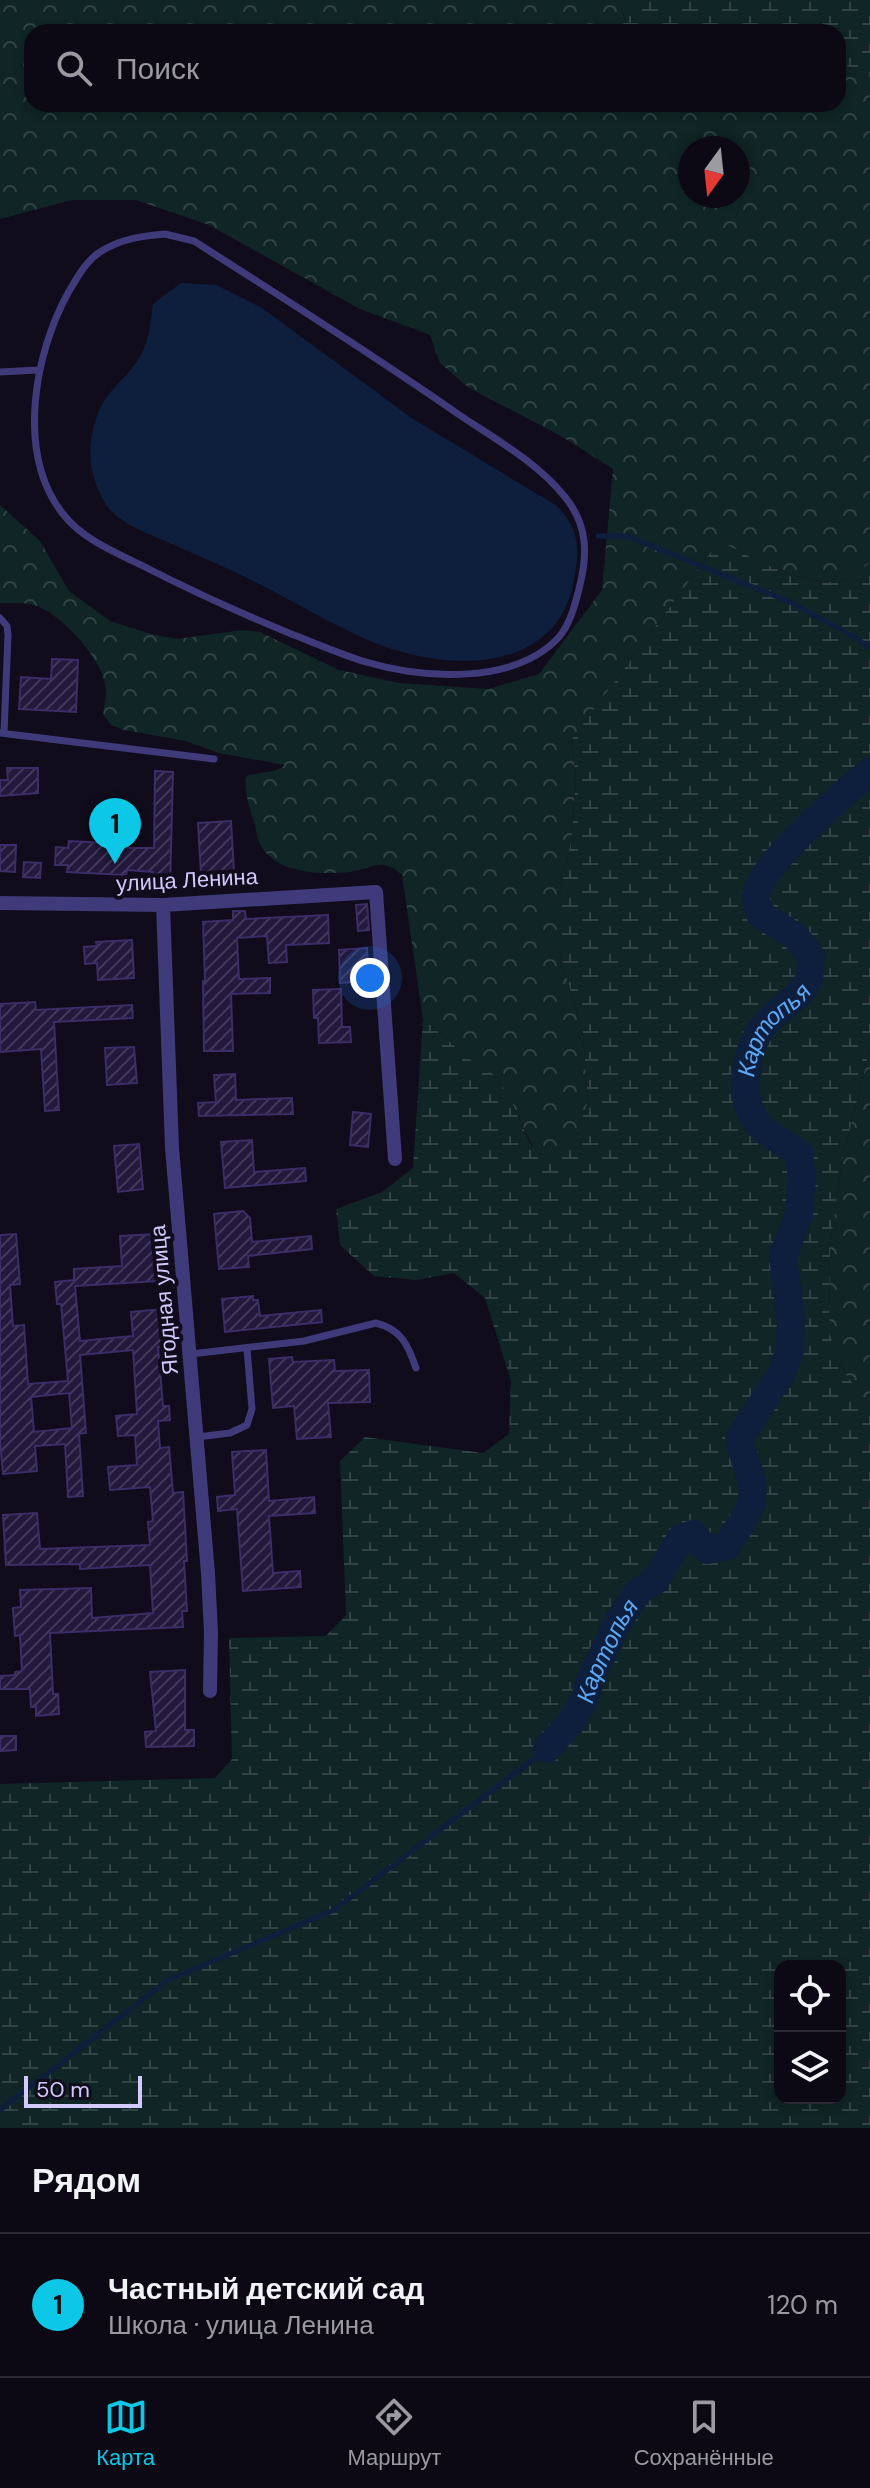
<!DOCTYPE html>
<html lang="ru">
<head>
<meta charset="utf-8">
<style>
	body { margin:0; font-family:"DM Sans",sans-serif; background:#1a1722; color:#f1f3f6 }
	.controls { position:absolute; right:24px; bottom:24px; display:grid; overflow:hidden; border-radius:16px; box-shadow:0 4px 12px #0003 }
	.controls button { width:72px; height:72px; display:grid; place-items:center; padding:0; border:0; border-bottom:2px solid #2c2a34; background:#0c0915; color:#f1f3f6; font:40px sans-serif }
	.compass { position:absolute; left:678px; top:136px; width:72px; height:72px; border-radius:50%; background:#0c0915; box-shadow:0 4px 12px #0003; rotate:195deg }
	.scale { position:absolute; left:24px; bottom:20px; width:118px; box-sizing:border-box; padding-left:8px; border:4px solid #d2cafc; border-top:0; font-size:22px; line-height:28px; white-space:nowrap; color:#d2cafc; -webkit-text-stroke:6px #100c1c; paint-order:stroke }
	.you { position:absolute; left:370px; top:978px; width:28px; height:28px; margin:-20px; border:6px solid #fff; border-radius:50%; background:#1a73e8; box-shadow:0 0 0 12px #1a73e833 }
	.badge { display:grid; place-items:center; width:52px; height:52px; border-radius:50%; background:#0cc7e6; color:#111; font-size:26px; font-weight:700 }
	.pin { position:absolute; translate:-50% -66px; filter:drop-shadow(0 2px 4px #0008) }
	.pin::after { content:''; position:absolute; top:42px; width:28px; height:24px; background:inherit; clip-path:polygon(0 0,100% 0,50% 100%) }
	.list { margin:0; padding:0; list-style:none }
	h2 { display:flex; justify-content:space-between; align-items:center; height:104px; margin:0; padding:0 32px; font-size:34px }
	h2 small { font-size:26px; font-weight:400; color:#9a9aa0 }
	.list li { display:grid; grid-template-columns:52px 1fr auto; gap:24px; align-items:center; box-sizing:border-box; height:144px; padding:0 32px; border-top:2px solid #2c2a34 }
	.list b { display:block; font-size:30px; white-space:nowrap }
	.list p { margin:0; font-size:26px; white-space:nowrap; color:#9a9aa0 }
	.list em { font-size:26px; font-style:normal; color:#9a9aa0 }
	.icon { flex:none; width:44px; height:44px; fill:none; stroke:currentColor; stroke-width:2; stroke-linecap:round; stroke-linejoin:round }
	.map { position:relative; flex:none; width:870px; height:2128px; overflow:hidden }
	.search { position:absolute; background:#0c0915; box-shadow:0 4px 12px #0003; left:24px; right:24px; top:24px; height:88px; display:flex; align-items:center; gap:20px; box-sizing:border-box; padding:0 28px; border-radius:24px; color:#9a9aa0; font-size:30px }
	.sheet { height:248px; background:#0c0915 }
	nav { display:flex; justify-content:space-around; align-items:center; box-sizing:border-box; height:112px; border-top:2px solid #2c2a34; background:#0c0915; font-size:22px; color:#9a9aa0 }
	nav a { display:grid; justify-items:center; gap:4px }
	nav .on { color:#0cc7e6 }
	.map>svg:first-child { display:block }
	.forest { fill:url(#forest-crowns); fill-rule:evenodd }
	.wetland { fill:url(#wetland-marsh); fill-rule:evenodd }
	.water { fill:#0e1f3e }
	.lines { fill:none; stroke-linecap:round; stroke-linejoin:round }
	.stream { stroke:#0e1f3e; stroke-width:5 }
	.river { stroke:#0e1f3e; stroke-width:28 }
	.building { fill:url(#building-hatch); stroke:#3b2d67; stroke-width:2; fill-rule:evenodd }
	.service { stroke:#3f3a79; stroke-width:7 }
	.minor { stroke:#3f3a79; stroke-width:14 }
	.labels { text-anchor:middle; dominant-baseline:central; stroke-width:8; stroke-linejoin:round; paint-order:stroke }
	.street-label { font-size:22px; fill:#d2cafc; stroke:#100c1c }
	.water-label { font-size:24px; font-style:italic; fill:#5ea9f6; stroke:#100c1c }
</style>
</head>
<body>
<div class="map">
<svg width="870" height="2128" viewBox="0 0 870 2128">
	<defs>
		<pattern id="forest-crowns" width="20" height="18" patternUnits="userSpaceOnUse" patternTransform="scale(2)"><rect width="20" height="18" fill="#102525"/><path d="M2 6a3 3 0 1 1 6 0M12 15a3 3 0 1 1 6 0" fill="none" stroke="#324346"/></pattern>
		<pattern id="wetland-marsh" width="20" height="14" patternUnits="userSpaceOnUse" patternTransform="scale(2)"><rect width="20" height="14" fill="#102525"/><path d="M1 5h8M5 5V1M11 12h8M15 12V8" fill="none" stroke="#324346"/></pattern>
		<pattern id="building-hatch" width="6" height="6" patternUnits="userSpaceOnUse" patternTransform="scale(2)"><rect width="6" height="6" fill="#22193c"/><path d="M-1 1l2-2M0 6l6-6M5 7l2-2" fill="none" stroke="#413959"/></pattern>
	</defs>
	<rect width="100%" height="100%" fill="#100c1c"/>
	<path class="forest" d="M0,0H617L625,18L620,32H32V104H610L639,116L649,104H838V59L861,76L870,77V563C862,568 853,578 844,580C806,589 753,558 719,541L572,739L576,778L572,837L558,901V947L583,1033L588,1102L576,1134L556,1158L532,1145L512,1103L496,1076L473,1062L423,1019L402,875C380,856 374,869 350,872C321,875 275,874 260,844C257,838 256,831 255,825C250,809 244,793 246,777C259,771 274,774 285,765L219,753L186,741L124,730L111,725L103,714C104,706 106,698 106,690C105,661 63,616 37,606C26,602 12,604 0,603V505L40,541L69,591L110,621L151,634L177,639L243,630L260,632L339,670L399,683L488,689L539,674L602,590L613,469L561,436L469,388L440,363L430,335L360,309L209,225L136,200H72L0,219ZM690,148H738V196H690Z
		M870,1048V1405L846,1375L829,1334L830,1246L842,1161Z"/>
	<path class="wetland" d="M617,0H870V77L861,76L838,59V32H620L625,18Z
		M610,104H649L639,116Z
		M719,541C753,558 806,589 844,580C853,578 862,568 870,563V1048L842,1161L830,1246L829,1333L846,1375L870,1405V2128H0V1784L215,1778L232,1759L229,1638L326,1636L346,1615L340,1461L365,1437L483,1453L509,1434L511,1381L485,1298L454,1273L416,1280L374,1276L340,1245L336,1209L382,1192L413,1168L423,1019L473,1062L496,1076L512,1103L531,1145L556,1157L576,1134L588,1102L583,1033L558,947V901L572,837L576,778L572,739ZM840,1966V2098H780V1966Z"/>
	<path class="water" d="M181,283L216,285L262,308L413,419L557,506C581,532 580,550 573,584C555,673 451,671 383,646C340,630 294,601 253,581C224,566 194,554 165,541C146,533 127,526 112,512C103,503 96,486 93,474C86,450 93,414 109,394C123,377 136,368 145,346C150,334 151,317 153,304Z"/>
	<g class="lines">
		<path class="stream" d="M598,536H627L790,602L854,637L870,648
			M0,2110L168,1980L334,1910L547,1749"/>
		<path class="river" id="s1" d="M547,1749L570,1723L584,1701L590,1680L620,1618L639,1591L655,1581L681,1538L693,1534L707,1550L727,1546C734,1533 744,1521 750,1507C759,1488 743,1459 739,1439L781,1374L790,1350L791,1321L783,1256L799,1214L802,1180L799,1153C787,1143 768,1136 758,1124C737,1097 744,1052 764,1025C776,1008 799,1001 808,981C811,974 810,963 811,956L796,937L760,914C759,908 755,901 756,895C761,863 844,794 870,771"/>
	</g>
	<path class="building" d="M52,659L78,660L76,712L19,709L21,677L51,679Z
		M7,768H38V793L0,796V780H8Z
		M155,771L173,772L170,887L153,886V872L127,870L126,875L67,872L68,865H55L56,847L68,848L69,841L128,844V848H154Z
		M231,821L234,872L201,874L198,823Z
		M0,845H16L15,872L0,871Z
		M24,862L41,863L40,878L23,877Z
		M367,904L369,930L358,931L356,905Z
		M233,911H245L246,919L328,915L329,943L286,945L287,962L269,963L267,936L237,938L239,979L270,978V993L231,994L233,1051H204L203,981H205L203,922L233,920Z
		M132,940L134,978L98,980L97,963L85,964L84,947L97,946L96,942Z
		M367,948L369,981L340,983L339,950Z
		M341,989L342,1027H350L351,1042L319,1043L318,1018H314L313,990Z
		M35,1002L36,1010L132,1005L133,1018L54,1022L59,1110L45,1111L41,1049L0,1052V1004Z
		M134,1047L137,1083L107,1085L105,1048Z
		M235,1074L236,1100L292,1098L293,1114L199,1116L198,1103L216,1102L214,1075Z
		M353,1112L371,1114L368,1147L350,1145Z
		M252,1140L254,1172L305,1168L306,1181L225,1188L221,1142Z
		M139,1144L143,1189L118,1192L114,1146Z
		M243,1211L250,1218L252,1242L311,1236L312,1249L248,1256L249,1267L219,1269L214,1214Z
		M16,1234L20,1284L10,1285L13,1326L24,1325L28,1384L68,1381L61,1304H57L55,1282L74,1280V1269L122,1266L120,1236L155,1234L158,1281L75,1286L80,1341L133,1336L131,1312L163,1309L166,1347H158L163,1406H169L170,1420L158,1421L160,1448L169,1447L173,1493L183,1492L187,1561H184L187,1611H182L183,1627L50,1633L53,1694H58L59,1714L36,1716V1707H31L30,1689H0V1676L15,1675V1672L22,1671L20,1635L15,1636L13,1608L21,1607L20,1590L91,1588L92,1618L153,1613L150,1565L80,1569V1564L6,1565L3,1515L37,1513L40,1549L150,1545L148,1522L153,1521L150,1487L110,1490L108,1467L137,1465L135,1435L118,1436L116,1416L137,1414L133,1350L80,1355L86,1433L79,1434L83,1496L68,1497L65,1444L35,1446L37,1471L3,1474L0,1441V1235ZM69,1393L72,1428L34,1432L31,1397Z
		M253,1296V1300H258L260,1316L321,1310L322,1322L225,1332L222,1299Z
		M292,1357L293,1362L334,1360L335,1371L369,1370L370,1402L328,1403L331,1437L297,1439L294,1406L273,1408L269,1359Z
		M266,1450L269,1501L314,1497L315,1513L269,1516L273,1573L300,1571L301,1587L243,1591L237,1509L218,1511L217,1497L235,1495L232,1452Z
		M185,1670V1730H194V1746L146,1747L145,1732L156,1731L150,1672Z
		M0,1736H16V1750L0,1751Z"/>
	<g class="lines">
		<path class="service" d="M165,234L194,241C283,298 372,354 458,414C495,439 537,462 565,497C588,525 588,555 579,589C575,605 570,624 559,637C515,685 424,679 366,662C340,654 315,643 289,633C240,613 192,591 145,567C117,553 83,540 63,514C16,454 34,355 68,293C77,278 85,262 100,252C120,239 142,236 165,234Z
			M0,372L38,370
			M0,618L7,626L8,635L4,733
			M0,733L214,759
			M191,1354L304,1341L376,1323C401,1329 408,1345 416,1368
			M197,1437L230,1433L247,1425L252,1409L247,1349"/>
		<path class="minor" d="M0,903L163,905L376,892L395,1159
			M163,905L172,1148L208,1573L211,1633L210,1691"/>
	</g>
	<g class="labels">
		<g class="street-label">
			<text transform="translate(187 880) rotate(-3)">улица Ленина</text>
			<text transform="translate(164 1300) rotate(-95)">Ягодная улица</text>
		</g>
		<g class="water-label">
			<text stroke="none"><textPath href="#s1" startOffset="884">Картопья</textPath></text>
			<text stroke="none"><textPath href="#s1" startOffset="116">Картопья</textPath></text>
		</g>
	</g>
</svg>
<div class="controls">
<button><svg class="icon" aria-label="locate" viewBox="0 0 24 24"><circle cx="12" cy="12" r="6"/><path d="M12 2v4M12 18v4M2 12h4M18 12h4"/></svg></button>
<button><svg class="icon" aria-label="layers" viewBox="0 0 24 24"><path d="M12 4l9 5-9 5-9-5zM3 14l9 5 9-5"/></svg></button>
</div>
<svg class="compass" viewBox="-18 -18 36 36"><path d="M0-13l5 13h-10z" fill="#e53935"/><path d="M0 13l5-13h-10z" fill="#9a9aa0"/></svg>
<div class="scale">50 m</div>
<div class="you"></div>
<div class="pin badge" style="left:115px;top:864px">1</div>
<div class="search"><svg class="icon" aria-label="search" viewBox="0 0 24 24"><circle cx="10" cy="10" r="6"/><path d="M15 15l6 6"/></svg>Поиск</div>
</div>
<section class="sheet">
<h2>Рядом<small></small></h2>
<ul class="list">
<li><span class="badge">1</span><div><b>Частный детский сад</b><p>Школа · улица Ленина</p></div><em>120 m</em></li>
</ul>
</section>
<nav>
<a class="on"><svg class="icon" aria-label="map" viewBox="0 0 24 24"><path d="M3 6l6-2 6 2 6-2v14l-6 2-6-2-6 2zM9 4v14M15 6v14"/></svg>Карта</a>
<a><svg class="icon" aria-label="directions" viewBox="0 0 24 24"><path d="M12 3l9 9-9 9-9-9zM9 14v-3h6M13 9l2 2-2 2"/></svg>Маршрут</a>
<a><svg class="icon" aria-label="saved" viewBox="0 0 24 24"><path d="M7 4h10v16l-5-4-5 4z"/></svg>Сохранённые</a>
</nav>
</body>
</html>
